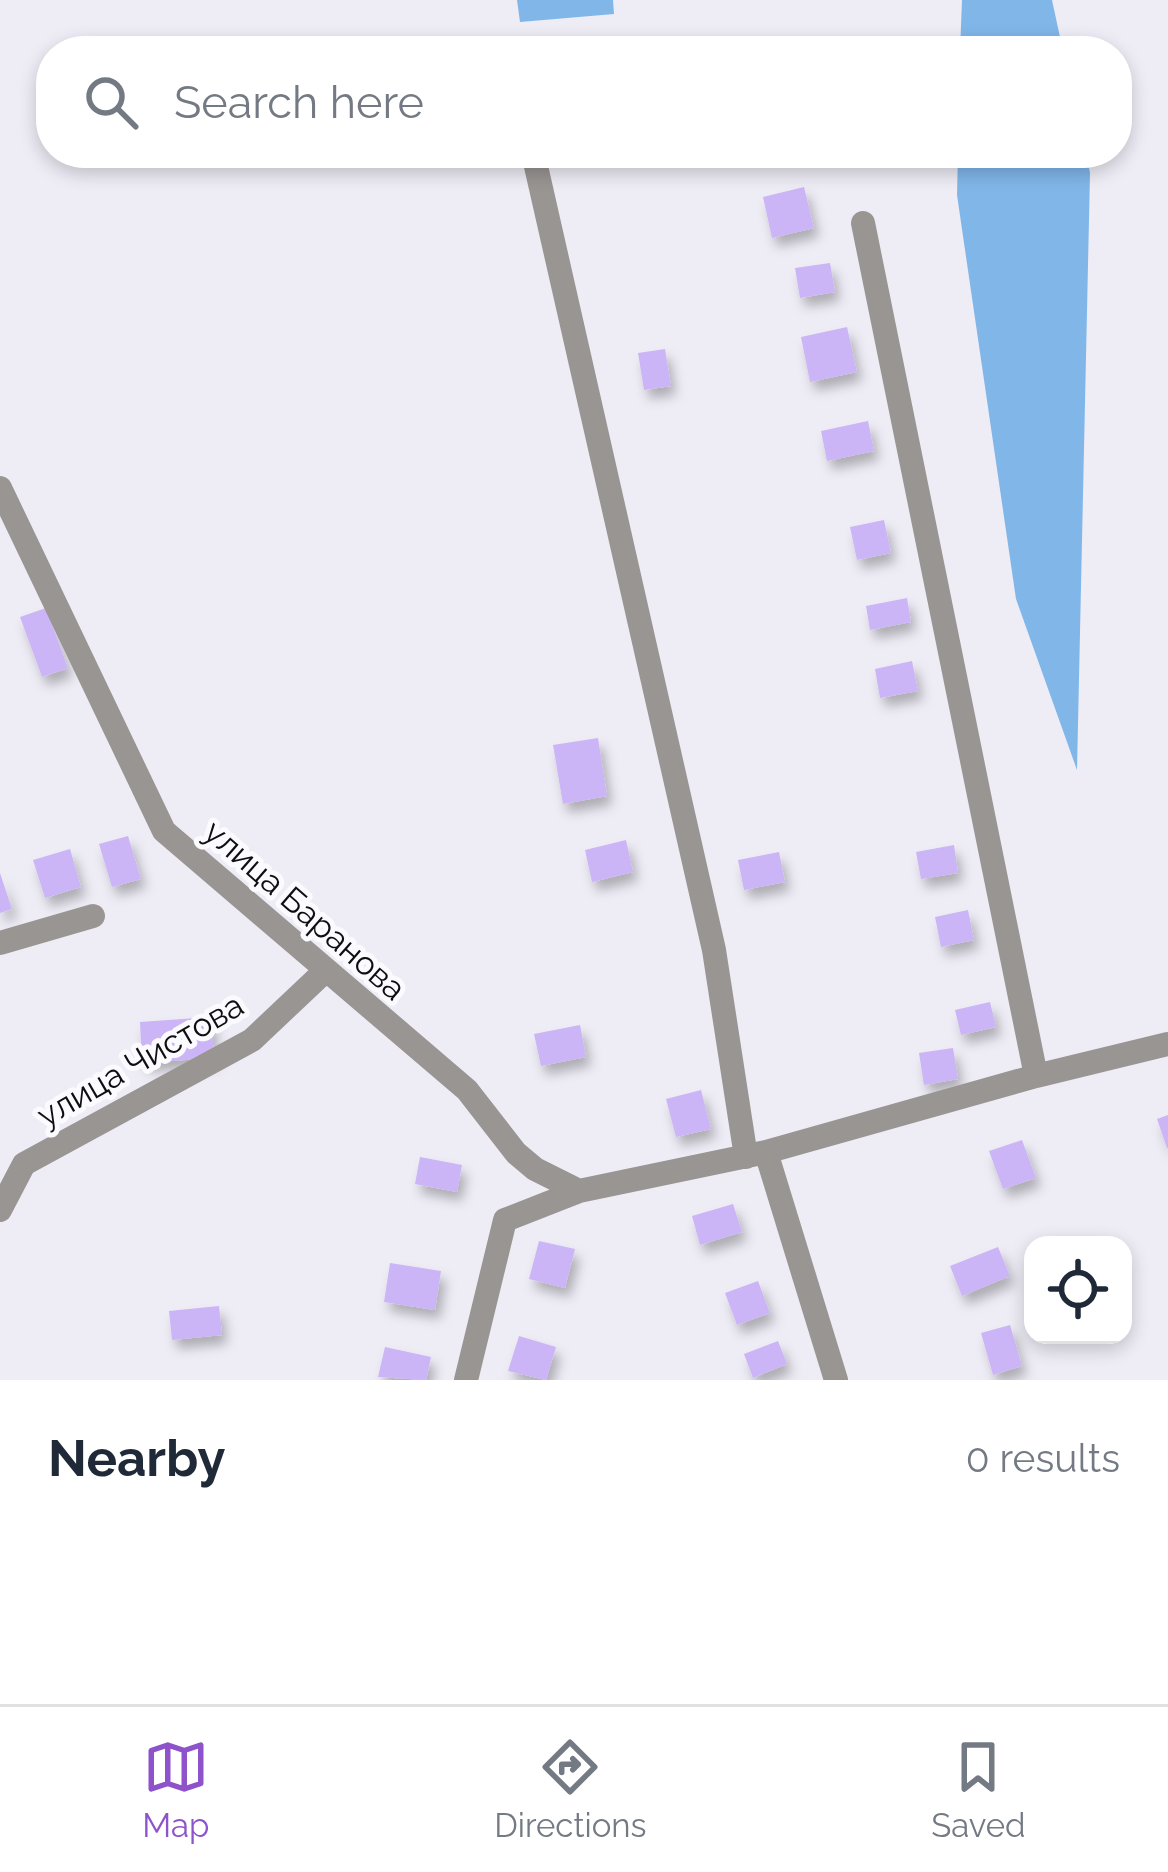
<!DOCTYPE html>
<html lang="en">
<head>
<meta charset="utf-8">
<style>
	body { margin:0; font-family:Raleway,sans-serif; background:#f2f2f3; color:#1f2937 }
	.controls { position:absolute; right:36px; bottom:36px; display:grid; overflow:hidden; border-radius:24px; box-shadow:0 6px 18px #0003 }
	.controls button { width:108px; height:108px; display:grid; place-items:center; padding:0; border:0; border-bottom:3px solid #e0e1e3; background:#fff; color:#1f2937; font:60px sans-serif }
	.list { margin:0; padding:0; list-style:none }
	h2 { display:flex; justify-content:space-between; align-items:center; height:156px; margin:0; padding:0 48px; font-size:51px }
	h2 small { font-size:39px; font-weight:400; color:#747a83 }
	.icon { flex:none; width:66px; height:66px; fill:none; stroke:currentColor; stroke-width:2; stroke-linecap:round; stroke-linejoin:round }
	.map { position:relative; flex:none; width:1168px; height:1380px; overflow:hidden }
	.search { position:absolute; background:#fff; box-shadow:0 6px 18px #0003; left:36px; right:36px; top:36px; height:132px; display:flex; align-items:center; gap:30px; box-sizing:border-box; padding:0 42px; border-radius:48px; color:#747a83; font-size:45px }
	.sheet { height:324px; background:#fff }
	nav { display:flex; justify-content:space-around; align-items:center; box-sizing:border-box; height:168px; border-top:3px solid #e0e1e3; background:#fff; font-size:33px; color:#747a83 }
	nav a { display:grid; justify-items:center; gap:6px }
	nav .on { color:#8e53ca }
	.map>svg:first-child { display:block }
	.water { fill:#81b6e9 }
	.building { fill:#cbb5f6; filter:url(#shadow) }
	.lines { fill:none; stroke-linecap:round; stroke-linejoin:round }
	.street { stroke:#999593; stroke-width:24 }
	.labels { text-anchor:middle; dominant-baseline:central; stroke-width:10; stroke-linejoin:round; paint-order:stroke }
	.street-label { font-size:33px; fill:#0e0d10; stroke:#fbfafe }
</style>
</head>
<body>
<div class="map">
<svg width="1168" height="1380" viewBox="0 0 1168 1380">
	<defs>
		<filter id="shadow"><feDropShadow dx="5" dy="9" stdDeviation="6" flood-color="#0004"/></filter>
	</defs>
	<rect width="100%" height="100%" fill="#eeecf5"/>
	<path class="water" d="M517,0H613L614,14L520,22Z
		M962,0H1052L1063,51H960Z
		M958,153H1086L1090,173L1077,770L1016,599L957,195Z"/>
	<path class="building" d="M804,187L814,228L772,238L763,197Z
		M830,263L835,292L800,298L795,268Z
		M847,327L857,372L810,382L801,337Z
		M665,349L671,386L644,390L638,353Z
		M868,421L874,451L827,461L821,431Z
		M884,520L891,553L857,560L850,527Z
		M907,598L911,622L870,630L866,606Z
		M46,608L68,668L42,677L20,617Z
		M912,661L918,691L880,698L875,669Z
		M598,738L607,796L563,804L553,745Z
		M128,836L141,879L112,887L99,844Z
		M626,840L633,872L592,882L585,850Z
		M954,845L958,873L921,879L916,852Z
		M70,849L81,887L45,898L33,860Z
		M779,852L785,882L744,890L738,860Z
		M0,873L12,909L0,913Z
		M968,910L974,940L941,947L935,917Z
		M990,1002L996,1027L961,1035L955,1010Z
		M211,1017L214,1058L142,1063L140,1022Z
		M580,1025L586,1057L541,1066L534,1034Z
		M953,1048L958,1079L924,1085L919,1053Z
		M701,1090L711,1129L676,1137L666,1099Z
		M1168,1115V1148H1167L1157,1119Z
		M1022,1140L1036,1178L1003,1189L989,1151Z
		M420,1157L462,1165L457,1192L415,1184Z
		M733,1204L742,1232L700,1245L692,1216Z
		M539,1241L575,1249L565,1288L529,1279Z
		M998,1247L1010,1276L962,1296L950,1266Z
		M390,1263L441,1271L435,1310L384,1302Z
		M758,1281L770,1313L737,1325L725,1293Z
		M219,1306L222,1335L172,1340L169,1311Z
		M1010,1325L1022,1366L993,1375L981,1333Z
		M519,1336L556,1347L546,1380L508,1371Z
		M778,1341L787,1364L753,1378L744,1354Z
		M385,1347L431,1357L426,1380L378,1377Z"/>
	<g class="lines">
		<path class="street" d="M533,153L714,950L746,1157
			M863,223L1036,1076
			M0,488L164,831L467,1090L516,1153L535,1169L579,1191
			M0,943L93,916
			M766,1152L836,1380
			M0,1210L24,1164L252,1040L324,972
			M466,1380L505,1220L579,1191L766,1152L1036,1076L1168,1044"/>
	</g>
	<g class="labels">
		<g class="street-label">
			<text transform="translate(305 910) rotate(41)">улица Баранова</text>
			<text transform="translate(140 1060) rotate(-30)">улица Чистова</text>
		</g>
	</g>
</svg>
<div class="controls">
<button><svg class="icon" aria-label="locate" viewBox="0 0 24 24"><circle cx="12" cy="12" r="6"/><path d="M12 2v4M12 18v4M2 12h4M18 12h4"/></svg></button>
</div>
<div class="search"><svg class="icon" aria-label="search" viewBox="0 0 24 24"><circle cx="10" cy="10" r="6"/><path d="M15 15l6 6"/></svg>Search here</div>
</div>
<section class="sheet">
<h2>Nearby<small>0 results</small></h2>
<ul class="list">
</ul>
</section>
<nav>
<a class="on"><svg class="icon" aria-label="map" viewBox="0 0 24 24"><path d="M3 6l6-2 6 2 6-2v14l-6 2-6-2-6 2zM9 4v14M15 6v14"/></svg>Map</a>
<a><svg class="icon" aria-label="directions" viewBox="0 0 24 24"><path d="M12 3l9 9-9 9-9-9zM9 14v-3h6M13 9l2 2-2 2"/></svg>Directions</a>
<a><svg class="icon" aria-label="saved" viewBox="0 0 24 24"><path d="M7 4h10v16l-5-4-5 4z"/></svg>Saved</a>
</nav>
</body>
</html>
